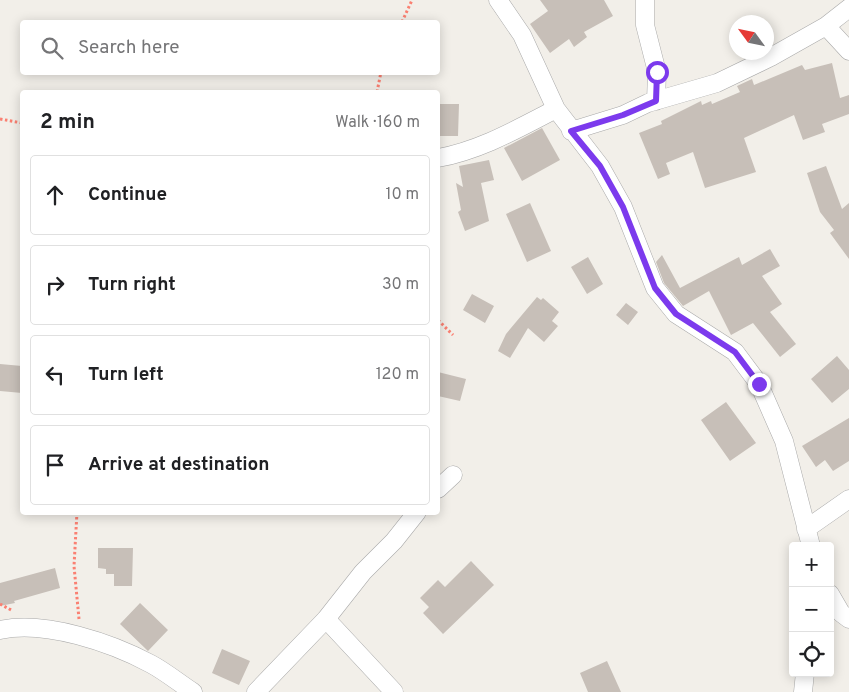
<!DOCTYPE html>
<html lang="en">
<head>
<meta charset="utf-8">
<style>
	body { margin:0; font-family:Overpass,sans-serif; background:#f6f6f6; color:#202124 }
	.controls { position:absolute; right:15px; bottom:15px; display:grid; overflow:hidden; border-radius:5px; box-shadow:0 2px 12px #0003 }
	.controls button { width:45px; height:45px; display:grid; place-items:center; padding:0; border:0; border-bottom:1px solid #e0e0e0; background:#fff; color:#202124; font:25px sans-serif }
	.compass { position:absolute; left:729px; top:15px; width:45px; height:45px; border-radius:50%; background:#fff; box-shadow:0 2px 12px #0003; rotate:303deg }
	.stop { position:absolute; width:15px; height:15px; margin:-11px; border:4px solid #7c3aed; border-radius:50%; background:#fff }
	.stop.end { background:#7c3aed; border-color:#fff; box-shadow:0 1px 5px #0008 }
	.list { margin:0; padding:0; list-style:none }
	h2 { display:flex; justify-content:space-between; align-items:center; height:65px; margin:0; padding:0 20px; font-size:21px }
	h2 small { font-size:16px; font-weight:400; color:#757577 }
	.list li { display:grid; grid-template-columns:32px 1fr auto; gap:15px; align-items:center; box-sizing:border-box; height:80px; margin:0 10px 10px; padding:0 10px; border:1px solid #e0e0e0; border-radius:5px }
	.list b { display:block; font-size:19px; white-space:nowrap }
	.list em { font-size:16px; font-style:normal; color:#757577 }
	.icon { flex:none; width:28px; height:28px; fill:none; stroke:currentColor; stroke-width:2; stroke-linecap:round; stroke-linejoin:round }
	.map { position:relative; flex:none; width:849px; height:692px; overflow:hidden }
	.search { position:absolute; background:#fff; box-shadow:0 2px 12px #0003; left:20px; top:20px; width:420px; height:55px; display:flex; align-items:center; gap:12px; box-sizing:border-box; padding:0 18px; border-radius:5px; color:#757577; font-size:19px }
	.panel { position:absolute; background:#fff; box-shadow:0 2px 12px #0003; left:20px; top:90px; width:420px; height:425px; border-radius:5px }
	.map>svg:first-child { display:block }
	.building { fill:#c7bfb8 }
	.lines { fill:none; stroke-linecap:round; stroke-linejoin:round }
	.street-casing { stroke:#a9a9a9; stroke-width:19 }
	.path { stroke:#fa8072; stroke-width:3; stroke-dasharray:2.5 2.5; stroke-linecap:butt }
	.street { stroke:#fff; stroke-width:18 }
	.route { stroke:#7c3aed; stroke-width:6 }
</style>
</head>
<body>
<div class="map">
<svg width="849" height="692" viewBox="0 0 849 692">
	<rect width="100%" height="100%" fill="#f2efe9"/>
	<path class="building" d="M540,0H604L613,16L584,32L587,37L574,47L569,39L550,53L530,24L548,11Z
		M832,63L840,98L849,95V114L822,124L825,132L803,140L794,115L744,138L756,172L705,188L693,152L666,163L670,174L658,179L639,133L662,124L661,121L701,101L702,105L711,101L712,104L740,92L737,86L752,79L754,85L802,65L805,70Z
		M438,104H459L458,136H438Z
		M542,128L560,160L522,181L504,148Z
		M489,160L494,180L481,183L489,221L465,231L458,212L461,210L456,183L463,187L459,166Z
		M826,166L842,209L849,203V259L830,233L834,230L820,212L807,173Z
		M530,203L551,251L527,262L506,214Z
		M770,249L780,266L762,276L782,304L770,312L796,344L780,357L753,323L731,335L709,291L683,306L664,283L656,262L662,255L680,288L739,257L742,265Z
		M588,257L603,284L587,294L571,267Z
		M472,294L494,306L485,323L463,310Z
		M537,297L541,300L543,298L559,312L552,321L558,326L544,342L528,328L510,358L498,351L506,334Z
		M626,303L638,312L628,325L616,315Z
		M837,356L849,370V389L832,403L811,379Z
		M0,364L22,366V393L0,391Z
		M438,372L466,379L460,401L438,396Z
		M726,402L756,443L730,461L701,420Z
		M849,418V461L833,471L825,460L816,467L802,446Z
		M98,548H133L132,586H114V574H106V569L98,568Z
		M471,561L494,585L443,634L423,613L429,607L420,598L438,580L445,587Z
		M55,568L60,588L14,601L15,603L0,606V583Z
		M140,603L168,630L148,651L120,624Z
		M222,649L250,661L239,685L212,673Z
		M607,661L621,692H588L580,673Z"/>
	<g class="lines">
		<defs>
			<path id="street" d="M498,0L522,35L556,109L600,166L623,207L655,288L676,314L735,352L759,384L784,441L811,546
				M645,0V25L657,72L656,101
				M826,26L849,51
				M571,131L623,115L648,103L717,83L771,57L826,26L849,8
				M438,158C481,150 517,129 556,109
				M438,489L453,475
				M806,529L849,499
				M830,594L841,613L849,619
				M326,619L394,692
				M0,630C45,620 112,643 151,664C166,672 179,683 193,692
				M256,692L326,619L363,572L394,541L417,512
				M803,692L805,673"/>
		</defs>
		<use href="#street" class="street-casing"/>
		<path class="path" d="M402,22L412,0
			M377,92L381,72
			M0,119L22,123
			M438,320L453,335
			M77,512L74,566L79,619
			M0,604L13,611"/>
		<use href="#street" class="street"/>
	</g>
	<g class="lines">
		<path class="route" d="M657,72L656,101L623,115L571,131L600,166L623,207L655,288L676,314L735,352L759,384"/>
	</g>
</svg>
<div class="controls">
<button>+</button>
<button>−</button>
<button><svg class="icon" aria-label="locate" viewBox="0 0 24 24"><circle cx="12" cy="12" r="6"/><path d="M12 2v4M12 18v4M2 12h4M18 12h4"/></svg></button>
</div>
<svg class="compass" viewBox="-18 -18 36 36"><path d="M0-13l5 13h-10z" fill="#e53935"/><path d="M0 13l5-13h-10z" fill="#757577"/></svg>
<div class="stop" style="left:657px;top:72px"></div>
<div class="stop end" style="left:759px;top:384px"></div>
<div class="search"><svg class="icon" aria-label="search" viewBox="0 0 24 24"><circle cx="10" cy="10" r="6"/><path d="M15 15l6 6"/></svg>Search here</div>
<section class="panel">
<h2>2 min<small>Walk · 160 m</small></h2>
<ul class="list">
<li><svg class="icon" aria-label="ahead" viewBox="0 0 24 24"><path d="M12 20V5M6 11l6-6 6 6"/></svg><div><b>Continue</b></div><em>10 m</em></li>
<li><svg class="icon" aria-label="right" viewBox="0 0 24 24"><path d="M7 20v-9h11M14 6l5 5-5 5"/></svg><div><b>Turn right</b></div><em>30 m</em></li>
<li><svg class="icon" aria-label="left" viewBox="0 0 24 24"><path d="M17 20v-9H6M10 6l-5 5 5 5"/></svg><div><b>Turn left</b></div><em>120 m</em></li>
<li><svg class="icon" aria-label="arrive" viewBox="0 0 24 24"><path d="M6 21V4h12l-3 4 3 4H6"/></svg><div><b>Arrive at destination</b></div></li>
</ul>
</section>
</div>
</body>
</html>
